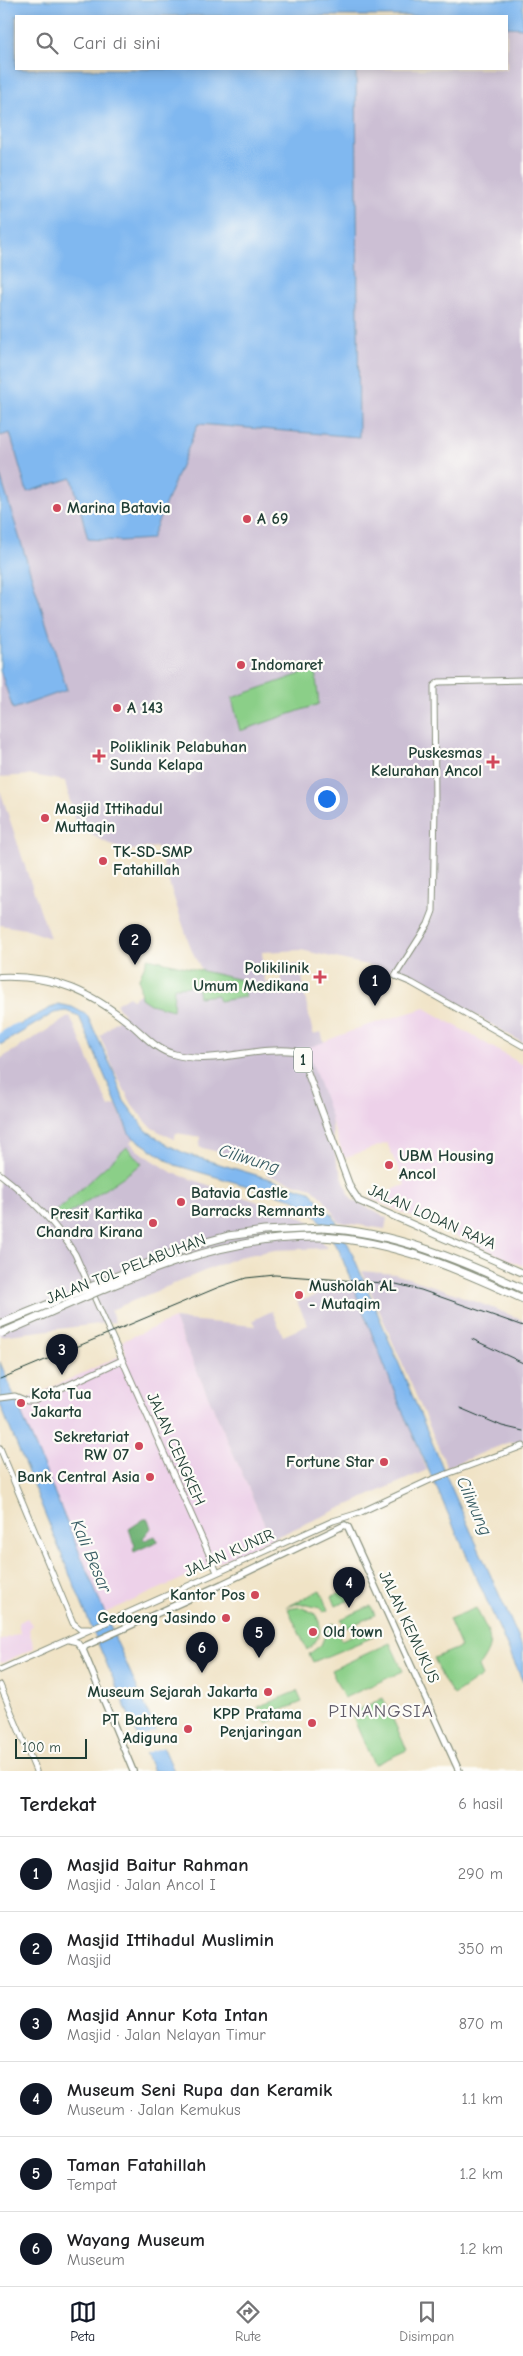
<!DOCTYPE html>
<html lang="id">
<head>
<meta charset="utf-8">
<style>
	body { margin:0; font-family:"Comic Neue",sans-serif; background:#f2f2f2; color:#202124 }
	.scale { position:absolute; left:15px; bottom:12px; width:72px; box-sizing:border-box; padding-left:5px; border:2px solid #1f3d34; border-top:0; font-size:14px; line-height:18px; white-space:nowrap; color:#1f3d34; -webkit-text-stroke:4px #fdfcf7; paint-order:stroke }
	.you { position:absolute; left:326px; top:798px; width:18px; height:18px; margin:-12px; border:4px solid #fff; border-radius:50%; background:#1a73e8; box-shadow:0 0 0 8px #1a73e833 }
	.badge { display:grid; place-items:center; width:32px; height:32px; border-radius:50%; background:#111827; color:#fff; font-size:16px; font-weight:700 }
	.pin { position:absolute; translate:-50% -41px; filter:drop-shadow(0 1px 2px #0008) }
	.pin::after { content:''; position:absolute; top:26px; width:18px; height:15px; background:inherit; clip-path:polygon(0 0,100% 0,50% 100%) }
	.list { margin:0; padding:0; list-style:none }
	h2 { display:flex; justify-content:space-between; align-items:center; height:65px; margin:0; padding:0 20px; font-size:21px }
	h2 small { font-size:16px; font-weight:400; color:#757577 }
	.list li { display:grid; grid-template-columns:32px 1fr auto; gap:15px; align-items:center; box-sizing:border-box; height:75px; padding:0 20px; border-top:1px solid #e0e0e0 }
	.list b { display:block; font-size:19px; white-space:nowrap }
	.list p { margin:0; font-size:16px; white-space:nowrap; color:#757577 }
	.list em { font-size:16px; font-style:normal; color:#757577 }
	.icon { flex:none; width:28px; height:28px; fill:none; stroke:currentColor; stroke-width:2; stroke-linecap:round; stroke-linejoin:round }
	.map { position:relative; flex:none; width:523px; height:1771px; overflow:hidden }
	.search { position:absolute; background:#fff; box-shadow:0 2px 12px #0003; left:15px; right:15px; top:15px; height:55px; display:flex; align-items:center; gap:12px; box-sizing:border-box; padding:0 18px; border-radius:0px; color:#757577; font-size:19px }
	.sheet { height:515px; background:#fff }
	nav { display:flex; justify-content:space-around; align-items:center; box-sizing:border-box; height:70px; border-top:1px solid #e0e0e0; background:#fff; font-size:14px; color:#757577 }
	nav a { display:grid; justify-items:center; gap:2px }
	nav .on { color:#111827 }
	.map>svg:first-child { display:block }
	.built { fill:#edd1e9 }
	.industrial { fill:#ccbfd4 }
	.green { fill:#8bcf88; stroke:#55865e }
	.forest { fill:#70b274; stroke:#487854 }
	.water { fill:#80b8f0; stroke:#507a92 }
	.pier { fill:#f0e3c6 }
	.lines { fill:none; stroke-linecap:round; stroke-linejoin:round }
	.river { stroke:#80b8f0; stroke-width:9 }
	.tertiary-casing { stroke:#88907d; stroke-width:7 }
	.secondary-casing { stroke:#88907d; stroke-width:8 }
	.trunk-casing { stroke:#88907d; stroke-width:8 }
	.motorway-casing { stroke:#88907d; stroke-width:9 }
	.tertiary { stroke:#fff; stroke-width:5 }
	.secondary { stroke:#fff; stroke-width:5.5 }
	.trunk { stroke:#fff; stroke-width:6 }
	.motorway { stroke:#fff; stroke-width:7 }
	.rail { stroke:#1f3d34; stroke-width:1 }
	.motorway-bridge-casing { stroke:#88907d; stroke-width:9; stroke-linecap:butt }
	.motorway-bridge { stroke:#fff; stroke-width:7 }
	.poi-dot { fill:#d1495b; stroke:#fdfcf7; stroke-width:2 }
	.labels { text-anchor:middle; dominant-baseline:central; stroke-width:4.5; stroke-linejoin:round; paint-order:stroke }
	.shield { fill:#fdfcf7; stroke:#62766e; stroke-width:1 }
	.shield-label { font-size:15px; font-weight:bold; fill:#1f3d34 }
	.poi-label { font-size:16px; font-weight:bold; fill:#1f3d34; stroke:#fdfcf7; text-anchor:start }
	.street-label { font-size:16px; fill:#1f3d34; stroke:#fdfcf7 }
	.water-label { font-size:18px; font-style:italic; fill:#375c63; stroke:#fdfcf7 }
	.quarter-label { font-size:19px; letter-spacing:1px; fill:#615c69; stroke:#fdfcf7 }
</style>
</head>
<body>
<div class="map">
<svg width="523" height="1771" viewBox="0 0 523 1771">
	<rect width="100%" height="100%" fill="#fdfcf7"/>
	<filter id="ink" filterUnits="userSpaceOnUse"><feTurbulence type="fractalNoise" baseFrequency=".02" numOctaves="2"/><feDisplacementMap in="SourceGraphic" scale="10" xChannelSelector="R" yChannelSelector="G"/><feConvolveMatrix kernelMatrix="1 2 1 2 8 2 1 2 1" color-interpolation-filters="sRGB"/></filter>
	<filter id="wash" filterUnits="userSpaceOnUse"><feTurbulence type="fractalNoise" baseFrequency=".0096" numOctaves="4" result="noise"/><feDisplacementMap in="SourceGraphic" scale="20" xChannelSelector="R" yChannelSelector="G"/><feGaussianBlur stdDeviation="1.12" result="paint"/><feColorMatrix in="noise" values="0 0 0 0 0 0 0 0 0 0 0 0 0 0 0 0 0 1.4 0 .05"/><feComposite in="paint" operator="in"/></filter>
	<g filter="url(#wash)">
		<rect width="100%" height="100%" fill="#f0e3c6"/>
		<path class="built" d="M425,1008L523,1065V1266L370,1198L405,1185L387,1143L344,1158L307,1048L362,1027Z
			M174,1319L271,1539L105,1613L16,1400L27,1399L126,1353L122,1341Z
			M27,1618L32,1625L29,1630L34,1648L2,1663L0,1661V1641L20,1633L18,1623Z"/>
		<path class="industrial" d="M507,27L523,28V1043L406,974L301,950L262,952L265,983L282,981L279,963L301,965L304,992L313,1034L321,1032L324,1042L307,1048L331,1117L336,1160L351,1199L387,1218L385,1229L339,1222L324,1199L312,1188L267,1175L268,1165L199,1147L201,1137L176,1133L174,1139L152,1128L134,1108L115,1072L100,1036L124,1014L116,1004L129,996L133,999L141,993L142,998L173,1009L174,987L241,980L203,973L191,949L157,847L123,851L76,827L65,781L32,775L0,777V670L13,708L67,690L0,475V436L10,433L27,491L72,478L81,510L151,539L197,424L359,437L356,69H507Z
			M0,790L29,878L50,938L25,929L0,925Z
			M70,1016L109,1107L116,1105L129,1133L134,1138L130,1142L137,1150L173,1173L296,1215L309,1221L327,1248L275,1250L238,1257L111,1310L115,1322L0,1336V1059Z
			M362,1271L395,1274L443,1289L523,1320V1441L507,1443L447,1467Z
			M352,1283L427,1470L271,1539L174,1319L256,1326L253,1320L272,1311L283,1336L308,1325L297,1302Z"/>
		<path class="green" d="M315,669L319,704L240,731L232,698Z
			M148,958L241,980L245,997L219,1001L217,995L199,997L197,986L174,987L173,1010L150,1004L141,998L139,978Z
			M127,1147L142,1164L55,1223L51,1216Z
			M361,1583L365,1593L336,1606L332,1596Z
			M320,1590L328,1610L323,1612L320,1608L299,1603L287,1607Z
			M371,1606L375,1615L346,1628L341,1619Z
			M300,1607L314,1613C325,1626 320,1640 307,1650L288,1609Z
			M476,1608C489,1635 498,1640 478,1667L482,1676L454,1695L444,1681L434,1658L461,1647L449,1619Z
			M334,1623L341,1640L369,1629L373,1637L313,1662L309,1654L321,1645L329,1625Z
			M390,1643L403,1671L344,1698L331,1670Z
			M297,1691L302,1702L277,1712L279,1718L266,1723L258,1707Z
			M383,1698L407,1750L374,1765L351,1713Z"/>
		<path class="forest" d="M144,1519H148L151,1528L143,1538L145,1540L155,1536L158,1541L134,1552L133,1548L135,1546L129,1529Z"/>
		<path class="water" d="M0,0H523V28L507,27V16H16V69H356L359,437L198,424L151,539L120,541L88,539L72,478L27,492L10,433L0,436Z
			M0,475L67,690L13,709L0,670Z
			M58,1004L72,1007L87,1015L113,1070L124,1101L146,1130L166,1144L186,1154L310,1191L333,1216L350,1248L448,1480L523,1648V1682L401,1408L339,1250L319,1219L296,1200L175,1165L134,1138L129,1133L79,1016L66,1011L54,1013L0,1045V1037L31,1018Z
			M0,1362L116,1640L174,1771H153L99,1646L0,1404Z"/>
		<path class="pier" d="M157,1730L164,1747L143,1754L137,1738Z"/>
		<g class="lines">
			<path class="river" d="M0,1038L16,1028"/>
		</g>
	</g>
	<g filter="url(#ink)">
		<g class="lines">
			<defs>
				<path id="tertiary" d="M523,680L439,682L434,686L435,805L433,911L428,924L395,976L412,983L523,1046
					M0,1174C30,1197 55,1222 75,1254L217,1572
					M0,1398L15,1396L27,1401H34L122,1360
					M0,1448L73,1623L80,1629H89
					M69,1640L77,1642L83,1650
					M0,1670L333,1521L359,1513L428,1481L523,1446
					M0,1685L36,1771"/>
				<path id="secondary" d="M133,1771L83,1650L85,1646L222,1584L345,1525L348,1527L459,1771"/>
				<path id="trunk" d="M0,977C56,975 91,992 133,1026C146,1037 157,1050 173,1054C214,1066 254,1046 295,1051L304,1063L350,1187L359,1201L523,1273"/>
				<path id="motorway" d="M322,1228C394,1232 458,1259 523,1289
					M322,1237C395,1241 458,1269 523,1299"/>
			</defs>
			<use href="#tertiary" class="tertiary-casing"/>
			<use href="#secondary" class="secondary-casing"/>
			<use href="#trunk" class="trunk-casing"/>
			<use href="#motorway" class="motorway-casing"/>
			<use href="#tertiary" class="tertiary"/>
			<use href="#secondary" class="secondary"/>
			<use href="#trunk" class="trunk"/>
			<use href="#motorway" class="motorway"/>
			<path class="rail" d="M472,1339L523,1363
				M0,1379L219,1287L246,1278L275,1275L396,1284L421,1290L523,1326
				M460,1408L502,1426L523,1431"/>
			<defs>
				<path id="motorway-bridge" d="M0,1324L188,1247L228,1236L264,1231L322,1228
					M2,1333C104,1290 209,1234 322,1237"/>
			</defs>
			<use href="#motorway-bridge" class="motorway-bridge-casing"/>
			<use href="#motorway-bridge" class="motorway-bridge"/>
		</g>
	</g>
	<g class="poi-dot">
		<circle cx="57" cy="508" r="5"/>
		<circle cx="247" cy="519" r="5"/>
		<circle cx="241" cy="665" r="5"/>
		<circle cx="117" cy="708" r="5"/>
		<path d="M96.5 748.5h5v5h5v5h-5v5h-5v-5h-5v-5h5z"/>
		<path d="M490.5 754.5h5v5h5v5h-5v5h-5v-5h-5v-5h5z"/>
		<circle cx="45" cy="818" r="5"/>
		<circle cx="103" cy="861" r="5"/>
		<path d="M317.5 969.5h5v5h5v5h-5v5h-5v-5h-5v-5h5z"/>
		<circle cx="389" cy="1165" r="5"/>
		<circle cx="181" cy="1202" r="5"/>
		<circle cx="153" cy="1223" r="5"/>
		<circle cx="299" cy="1295" r="5"/>
		<circle cx="21" cy="1403" r="5"/>
		<circle cx="139" cy="1446" r="5"/>
		<circle cx="384" cy="1462" r="5"/>
		<circle cx="150" cy="1477" r="5"/>
		<circle cx="255" cy="1595" r="5"/>
		<circle cx="226" cy="1618" r="5"/>
		<circle cx="313" cy="1632" r="5"/>
		<circle cx="268" cy="1692" r="5"/>
		<circle cx="312" cy="1723" r="5"/>
		<circle cx="188" cy="1729" r="5"/>
	</g>
	<g class="labels">
		<rect class="shield" x="294" y="1047.5" width="18" height="25" rx="4"/>
		<g class="shield-label">
			<text x="303" y="1060">1</text>
		</g>
		<g class="poi-label">
			<text x="67" y="508">Marina Batavia</text>
			<text x="257" y="519">A 69</text>
			<text x="251" y="665">Indomaret</text>
			<text x="127" y="708">A 143</text>
			<text x="110" y="747">Poliklinik Pelabuhan<tspan x="110" dy="18">Sunda Kelapa</tspan></text>
			<text x="482" y="753" text-anchor="end">Puskesmas<tspan x="482" dy="18">Kelurahan Ancol</tspan></text>
			<text x="55" y="809">Masjid Ittihadul<tspan x="55" dy="18">Muttaqin</tspan></text>
			<text x="113" y="852">TK-SD-SMP<tspan x="113" dy="18">Fatahillah</tspan></text>
			<text x="309" y="968" text-anchor="end">Polikilinik<tspan x="309" dy="18">Umum Medikana</tspan></text>
			<text x="399" y="1156">UBM Housing<tspan x="399" dy="18">Ancol</tspan></text>
			<text x="191" y="1193">Batavia Castle<tspan x="191" dy="18">Barracks Remnants</tspan></text>
			<text x="143" y="1214" text-anchor="end">Presit Kartika<tspan x="143" dy="18">Chandra Kirana</tspan></text>
			<text x="309" y="1286">Musholah AL<tspan x="309" dy="18">- Mutaqim</tspan></text>
			<text x="31" y="1394">Kota Tua<tspan x="31" dy="18">Jakarta</tspan></text>
			<text x="129" y="1437" text-anchor="end">Sekretariat<tspan x="129" dy="18">RW 07</tspan></text>
			<text x="374" y="1462" text-anchor="end">Fortune Star</text>
			<text x="140" y="1477" text-anchor="end">Bank Central Asia</text>
			<text x="245" y="1595" text-anchor="end">Kantor Pos</text>
			<text x="216" y="1618" text-anchor="end">Gedoeng Jasindo</text>
			<text x="323" y="1632">Old town</text>
			<text x="258" y="1692" text-anchor="end">Museum Sejarah Jakarta</text>
			<text x="302" y="1714" text-anchor="end">KPP Pratama<tspan x="302" dy="18">Penjaringan</tspan></text>
			<text x="178" y="1720" text-anchor="end">PT Bahtera<tspan x="178" dy="18">Adiguna</tspan></text>
		</g>
		<g class="street-label">
			<text transform="translate(432 1217) rotate(24)">JALAN LODAN RAYA</text>
			<text transform="translate(126 1269) rotate(-21)">JALAN TOL PELABUHAN</text>
			<text transform="translate(176 1449) rotate(66)">JALAN CENGKEH</text>
			<text transform="translate(229 1553) rotate(-24)">JALAN KUNIR</text>
			<text transform="translate(409 1627) rotate(65)">JALAN KEMUKUS</text>
		</g>
		<g class="water-label">
			<text transform="translate(249 1159) rotate(17)">Ciliwung</text>
			<text transform="translate(474 1506) rotate(66)">Ciliwung</text>
			<text transform="translate(91 1556) rotate(67)">Kali Besar</text>
		</g>
		<g class="quarter-label">
			<text x="381" y="1711">PINANGSIA</text>
		</g>
	</g>
</svg>
<div class="scale">100 m</div>
<div class="you"></div>
<div class="pin badge" style="left:375px;top:1006px">1</div>
<div class="pin badge" style="left:135px;top:965px">2</div>
<div class="pin badge" style="left:62px;top:1375px">3</div>
<div class="pin badge" style="left:349px;top:1608px">4</div>
<div class="pin badge" style="left:259px;top:1658px">5</div>
<div class="pin badge" style="left:202px;top:1673px">6</div>
<div class="search"><svg class="icon" aria-label="search" viewBox="0 0 24 24"><circle cx="10" cy="10" r="6"/><path d="M15 15l6 6"/></svg>Cari di sini</div>
</div>
<section class="sheet">
<h2>Terdekat<small>6 hasil</small></h2>
<ul class="list">
<li><span class="badge">1</span><div><b>Masjid Baitur Rahman</b><p>Masjid · Jalan Ancol I</p></div><em>290 m</em></li>
<li><span class="badge">2</span><div><b>Masjid Ittihadul Muslimin</b><p>Masjid</p></div><em>350 m</em></li>
<li><span class="badge">3</span><div><b>Masjid Annur Kota Intan</b><p>Masjid · Jalan Nelayan Timur</p></div><em>870 m</em></li>
<li><span class="badge">4</span><div><b>Museum Seni Rupa dan Keramik</b><p>Museum · Jalan Kemukus</p></div><em>1.1 km</em></li>
<li><span class="badge">5</span><div><b>Taman Fatahillah</b><p>Tempat</p></div><em>1.2 km</em></li>
<li><span class="badge">6</span><div><b>Wayang Museum</b><p>Museum</p></div><em>1.2 km</em></li>
</ul>
</section>
<nav>
<a class="on"><svg class="icon" aria-label="map" viewBox="0 0 24 24"><path d="M3 6l6-2 6 2 6-2v14l-6 2-6-2-6 2zM9 4v14M15 6v14"/></svg>Peta</a>
<a><svg class="icon" aria-label="directions" viewBox="0 0 24 24"><path d="M12 3l9 9-9 9-9-9zM9 14v-3h6M13 9l2 2-2 2"/></svg>Rute</a>
<a><svg class="icon" aria-label="saved" viewBox="0 0 24 24"><path d="M7 4h10v16l-5-4-5 4z"/></svg>Disimpan</a>
</nav>
</body>
</html>
